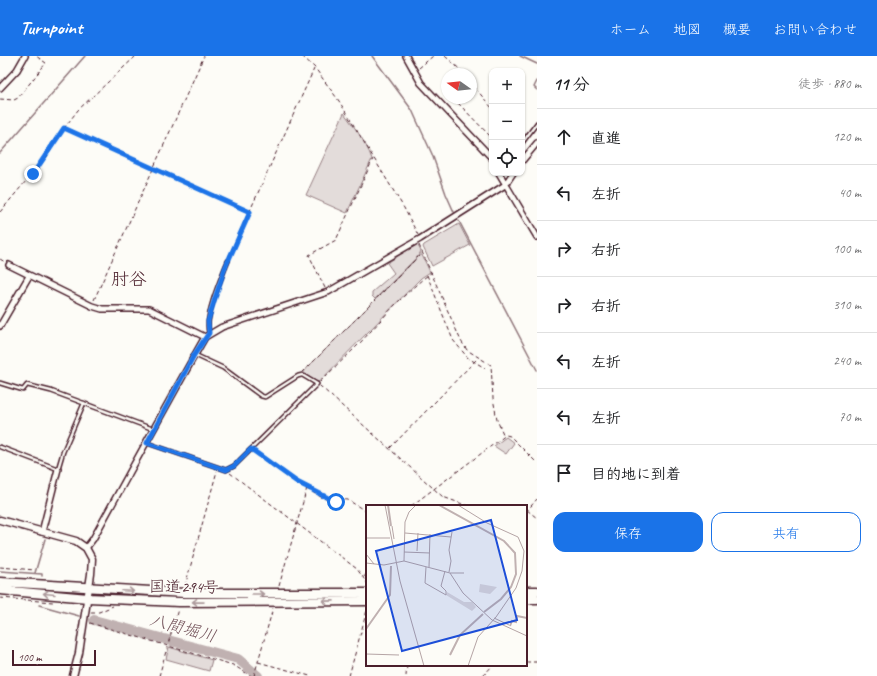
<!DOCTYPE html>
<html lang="ja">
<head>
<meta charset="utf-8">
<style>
	body { margin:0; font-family:Caveat,"Klee One",sans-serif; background:#f6f6f6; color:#202124 }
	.controls { position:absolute; right:12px; top:12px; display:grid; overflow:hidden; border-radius:8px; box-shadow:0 1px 3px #0004 }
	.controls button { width:36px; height:36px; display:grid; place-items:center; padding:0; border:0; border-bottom:1px solid #e0e0e0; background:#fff; color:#202124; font:20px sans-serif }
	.compass { position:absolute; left:441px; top:12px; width:36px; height:36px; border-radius:50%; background:#fff; box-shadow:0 1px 3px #0004; rotate:285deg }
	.scale { position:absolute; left:12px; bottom:10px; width:84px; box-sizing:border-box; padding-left:4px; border:2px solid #4a1f2b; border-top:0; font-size:11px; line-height:14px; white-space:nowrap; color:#4a1f2b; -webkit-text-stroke:3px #fdfcf7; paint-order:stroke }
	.stop { position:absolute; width:12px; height:12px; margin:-9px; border:3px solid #1a73e8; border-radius:50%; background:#fff }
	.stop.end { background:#1a73e8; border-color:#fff; box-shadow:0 1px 4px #0008 }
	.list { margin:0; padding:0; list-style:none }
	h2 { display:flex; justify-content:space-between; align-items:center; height:52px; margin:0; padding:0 16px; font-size:17px }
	h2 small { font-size:13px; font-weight:400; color:#757577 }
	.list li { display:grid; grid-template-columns:26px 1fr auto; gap:12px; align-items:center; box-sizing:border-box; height:56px; padding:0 16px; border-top:1px solid #e0e0e0 }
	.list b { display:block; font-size:15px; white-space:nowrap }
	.list em { font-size:13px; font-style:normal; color:#757577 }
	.actions { display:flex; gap:8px; padding:12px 16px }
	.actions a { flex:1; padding:9px 0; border:1px solid #1a73e8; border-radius:12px; text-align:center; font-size:14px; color:#1a73e8 }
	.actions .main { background:#1a73e8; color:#fff }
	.icon { flex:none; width:22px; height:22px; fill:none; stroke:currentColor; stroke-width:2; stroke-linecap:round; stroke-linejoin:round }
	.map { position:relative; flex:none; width:537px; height:620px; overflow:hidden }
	header { display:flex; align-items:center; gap:24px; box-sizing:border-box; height:56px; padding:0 20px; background:#1a73e8; color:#fff }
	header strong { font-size:19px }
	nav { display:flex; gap:22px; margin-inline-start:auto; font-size:14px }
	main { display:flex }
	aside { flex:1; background:#fff }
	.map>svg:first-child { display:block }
	.green { fill:#e3dcda; stroke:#967e82 }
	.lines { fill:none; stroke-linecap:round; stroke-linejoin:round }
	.stream { stroke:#91777b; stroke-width:1.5 }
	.river { stroke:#c0b1b1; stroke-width:10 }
	.service-casing { stroke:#4a1f2b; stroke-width:5.5 }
	.minor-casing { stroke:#4a1f2b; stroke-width:8 }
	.tertiary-casing { stroke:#4a1f2b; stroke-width:9 }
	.trunk-casing { stroke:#4a1f2b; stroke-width:11 }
	.path { stroke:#4a1f2b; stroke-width:1; stroke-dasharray:4 3; stroke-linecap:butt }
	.service { stroke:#fdfcf7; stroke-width:2.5 }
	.minor { stroke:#fdfcf7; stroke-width:5 }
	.tertiary { stroke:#fdfcf7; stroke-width:6 }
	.trunk { stroke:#fdfcf7; stroke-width:8 }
	.oneway { stroke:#ac999b }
	.route { stroke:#1a73e8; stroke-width:5 }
	.labels { text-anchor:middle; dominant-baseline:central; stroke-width:3.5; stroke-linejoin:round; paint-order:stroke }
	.street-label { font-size:16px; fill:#4a1f2b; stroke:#fdfcf7 }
	.water-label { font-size:17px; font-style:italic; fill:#73525a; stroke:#fdfcf7 }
	.quarter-label { font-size:18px; fill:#4a1f2b; stroke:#fdfcf7 }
	.inset-river { fill:none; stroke:#c0b1b1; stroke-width:2 }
	.inset-road { fill:none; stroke:#b5a4a5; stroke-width:1 }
	.view { fill:#1d4ed8; fill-opacity:0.15; stroke:#1d4ed8; stroke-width:2 }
	.inset-edge { fill:none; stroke:#4a1f2b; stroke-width:2 }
</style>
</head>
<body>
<header>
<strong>Turnpoint</strong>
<nav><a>ホーム</a><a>地図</a><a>概要</a><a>お問い合わせ</a></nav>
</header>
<main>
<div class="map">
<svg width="537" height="620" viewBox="0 0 537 620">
	<rect width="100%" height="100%" fill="#fdfcf7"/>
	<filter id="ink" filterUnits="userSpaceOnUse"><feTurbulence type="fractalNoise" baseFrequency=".025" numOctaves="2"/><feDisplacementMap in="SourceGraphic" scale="8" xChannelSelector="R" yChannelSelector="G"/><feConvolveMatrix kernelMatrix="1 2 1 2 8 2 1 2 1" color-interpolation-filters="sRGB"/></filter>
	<g filter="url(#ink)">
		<path class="green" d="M344,57C355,72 366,86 372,103L347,157L306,139Z
			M459,168L470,189L432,210L423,191L424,189Z
			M417,188L421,195L419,199L375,243L372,240V236L394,217L387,207Z
			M420,199H422L430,216L421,222L320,325L317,326L306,319L304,316L308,311Z
			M506,381L514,387L506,398L494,390Z
			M169,591L212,604L209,615L166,603Z"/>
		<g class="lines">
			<path class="stream" d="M372,0L412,54L432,98L446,138L454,156
				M520,0L537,8
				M537,25L534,31L537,34
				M0,97L85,0
				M459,165L537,314
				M0,515L42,518V520
				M35,517L45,483
				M39,549L79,560"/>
			<path class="river" d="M94,564L238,603L258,620"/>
			<defs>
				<path id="service" d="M522,87L537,67
					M209,277C204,261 221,222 228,205
					M0,327L23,334L27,329L51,335L153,373
					M147,387L226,414L234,410L317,328L302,319L298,320L265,341L261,340L223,312L195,299
					M0,391L58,413L63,396L84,347"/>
				<path id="minor" d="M406,0L421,27L492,102
					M0,32L17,14L25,0
					M522,105L537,87
					M499,117L537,181
					M9,209L92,250L102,253H149L205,281
					M0,270L29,220
					M42,476L58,413
					M86,492L93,483C130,416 167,348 205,281L222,271L328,236L420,183L505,129L513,117"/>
				<path id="tertiary" d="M0,464L76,485L86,492L92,503L91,518L79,597L73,620"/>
				<path id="trunk" d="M0,526L184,537H367
					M0,534L88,542L179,546L367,545
					M526,535H537
					M526,543H537"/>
			</defs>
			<use href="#service" class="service-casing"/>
			<use href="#minor" class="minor-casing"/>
			<use href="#tertiary" class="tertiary-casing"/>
			<use href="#trunk" class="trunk-casing"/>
			<path class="path" d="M302,0L315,12L339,45L404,152L418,179
				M445,0L465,18
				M419,12L433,0
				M471,27L492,52
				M0,43L14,44L18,42L46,7L36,0
				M458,47L492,82
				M64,72L249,155
				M0,156L47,100L58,80L78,54L136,0
				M419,189L461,285L467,294L491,309L493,342L497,364L504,380
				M229,201L314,13
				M0,203L5,206
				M427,219L453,284L468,302L485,312
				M325,232L309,199L336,184L373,103
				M94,244L204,0
				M303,316L422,197
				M320,326C333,313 347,300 360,287C383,262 405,236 432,216
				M320,330L443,441L468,450
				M390,392L477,303
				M255,396C270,406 320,446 336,446C341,446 344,443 348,444L367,456
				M230,417L357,513L367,527
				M411,450L506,379L510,380L537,407
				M527,454L537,462
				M526,456L537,443
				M0,511L35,514
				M364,521L367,517
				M185,530L217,415
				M279,530L307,432
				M0,542L53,546
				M91,556H99L113,550
				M90,567L233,609L251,620
				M258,606L310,620
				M526,606H537
				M159,620L178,553
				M254,620L273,552
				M349,620L367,554
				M406,620L407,609
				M483,620L493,609"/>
			<use href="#service" class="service"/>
			<use href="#minor" class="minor"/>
			<use href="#tertiary" class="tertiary"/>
			<use href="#trunk" class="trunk"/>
		</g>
		<defs><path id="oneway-shaft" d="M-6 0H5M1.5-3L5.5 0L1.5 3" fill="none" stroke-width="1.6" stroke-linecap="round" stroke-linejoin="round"/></defs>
		<g class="oneway">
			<use href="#oneway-shaft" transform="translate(128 535) rotate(3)"/>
			<use href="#oneway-shaft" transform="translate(49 538) rotate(-175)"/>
			<use href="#oneway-shaft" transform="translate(258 538)"/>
			<use href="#oneway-shaft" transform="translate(328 545) rotate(179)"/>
			<use href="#oneway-shaft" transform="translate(198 546) rotate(-179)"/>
		</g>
	</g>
	<g class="lines" filter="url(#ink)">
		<path class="route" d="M33,118L64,72L250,156L225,212L215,242L208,265L209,277L194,299L147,387L226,414L234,410L251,393L297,426L336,446"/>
	</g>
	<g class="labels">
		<g class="street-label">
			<text transform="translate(184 531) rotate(1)">国道294号</text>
		</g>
		<g class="water-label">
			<text transform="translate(183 572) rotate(15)">八間堀川</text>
		</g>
		<g class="quarter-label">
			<text x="129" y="223">肘谷</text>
		</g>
	</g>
	<g transform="translate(366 449)">
		<rect width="161" height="161" fill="#fdfcf7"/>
		<path d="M114,79L131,82L124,89L113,87ZM81,87L98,97H106L110,102L106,106L80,90Z" fill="#e3dcda"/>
		<path class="inset-river" d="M22,0L25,21M73,0L138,36L149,48L150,69L145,82L135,94L118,107M144,121L146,116L150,117L151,111L161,113M0,124L24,90L25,61M84,150L94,130L117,109"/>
		<path class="inset-road" d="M19,0L34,76L58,161M92,0L121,18L152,32L158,46L156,66L150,83L130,112L112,132L102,161M26,21L28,34M39,28L85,32M0,33H24M51,46L52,28M38,47L64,48M0,49L8,59M38,56L84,68L97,88L126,115L161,131M0,58L18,60L38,56L39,17L43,7L50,0M60,62L59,78L80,90M63,62L64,29M79,66L75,81L80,86V90M83,67L85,56L83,45L86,27M84,68H98M128,113L143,120M0,149L33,150"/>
		<path class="view" d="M125,15L151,115L36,146L10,46Z"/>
		<rect width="161" height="161" class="inset-edge"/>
	</g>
</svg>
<div class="controls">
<button>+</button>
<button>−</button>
<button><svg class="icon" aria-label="locate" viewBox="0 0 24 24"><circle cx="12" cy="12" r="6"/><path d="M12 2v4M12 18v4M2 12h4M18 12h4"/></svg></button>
</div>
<svg class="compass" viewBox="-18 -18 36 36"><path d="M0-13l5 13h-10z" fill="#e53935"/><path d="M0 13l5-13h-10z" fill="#757577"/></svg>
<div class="scale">100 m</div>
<div class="stop" style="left:336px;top:446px"></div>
<div class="stop end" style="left:33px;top:118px"></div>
</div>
<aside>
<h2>11 分<small>徒歩 · 880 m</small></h2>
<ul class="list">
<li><svg class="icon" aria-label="ahead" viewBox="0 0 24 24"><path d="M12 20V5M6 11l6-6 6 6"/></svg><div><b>直進</b></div><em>120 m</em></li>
<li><svg class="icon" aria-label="left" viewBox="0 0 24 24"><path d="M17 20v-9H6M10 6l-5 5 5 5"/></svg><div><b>左折</b></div><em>40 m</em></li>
<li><svg class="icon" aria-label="right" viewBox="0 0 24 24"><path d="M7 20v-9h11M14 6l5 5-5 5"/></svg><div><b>右折</b></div><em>100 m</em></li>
<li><svg class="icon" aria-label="right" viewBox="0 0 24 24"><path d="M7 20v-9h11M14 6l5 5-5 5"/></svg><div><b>右折</b></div><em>310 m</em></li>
<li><svg class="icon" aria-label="left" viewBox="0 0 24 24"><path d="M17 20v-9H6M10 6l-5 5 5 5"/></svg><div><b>左折</b></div><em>240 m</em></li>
<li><svg class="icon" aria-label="left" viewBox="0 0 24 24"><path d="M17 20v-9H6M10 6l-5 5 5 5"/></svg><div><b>左折</b></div><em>70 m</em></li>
<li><svg class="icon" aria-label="arrive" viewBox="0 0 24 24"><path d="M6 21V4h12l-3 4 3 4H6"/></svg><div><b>目的地に到着</b></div></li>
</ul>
<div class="actions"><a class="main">保存</a><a>共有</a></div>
</aside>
</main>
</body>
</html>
